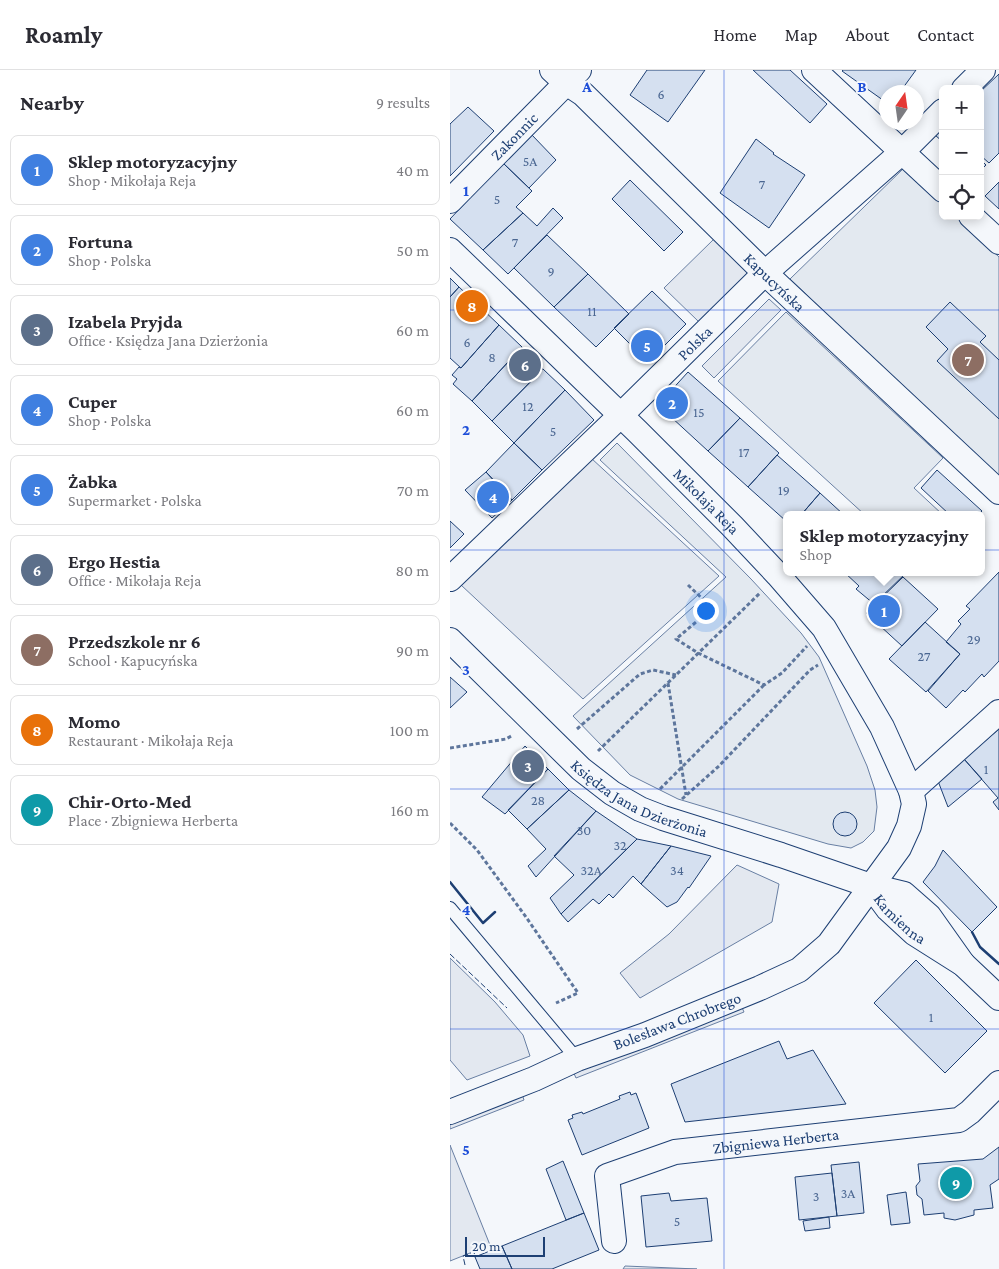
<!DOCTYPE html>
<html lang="en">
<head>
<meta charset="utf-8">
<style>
	body { margin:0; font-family:"Crimson Pro",serif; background:#f7f7f7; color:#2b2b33 }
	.controls { position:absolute; right:15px; top:15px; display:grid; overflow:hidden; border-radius:8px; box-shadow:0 2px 12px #0003 }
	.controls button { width:45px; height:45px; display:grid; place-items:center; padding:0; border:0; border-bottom:1px solid #e1e1e2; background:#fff; color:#2b2b33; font:25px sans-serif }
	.compass { position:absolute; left:429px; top:15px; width:45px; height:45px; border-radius:50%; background:#fff; box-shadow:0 2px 12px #0003; rotate:13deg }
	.scale { position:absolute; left:15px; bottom:12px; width:80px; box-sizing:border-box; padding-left:5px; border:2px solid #1d3f73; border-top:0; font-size:14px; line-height:18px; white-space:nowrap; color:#1d3f73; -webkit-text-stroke:4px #f4f7fb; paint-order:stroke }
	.you { position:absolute; left:255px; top:540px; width:18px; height:18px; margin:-12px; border:4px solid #fff; border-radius:50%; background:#1a73e8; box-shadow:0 0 0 8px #1a73e833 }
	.badge { display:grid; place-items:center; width:32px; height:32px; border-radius:50%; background:#0b8043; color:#fff; font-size:16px; font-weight:700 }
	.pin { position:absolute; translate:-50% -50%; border:2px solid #fff; box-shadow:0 1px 5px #0006 }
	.popup { position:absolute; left:333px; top:441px; width:202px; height:65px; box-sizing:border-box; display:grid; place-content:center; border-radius:8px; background:#fff; filter:drop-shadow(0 1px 4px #0005); font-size:16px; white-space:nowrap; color:#7c7c81 }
	.popup b { font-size:19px; color:#2b2b33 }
	.popup::after { content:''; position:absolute; left:50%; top:100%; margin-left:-10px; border:10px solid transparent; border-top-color:#fff }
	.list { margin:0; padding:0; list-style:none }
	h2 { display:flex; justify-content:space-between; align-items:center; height:65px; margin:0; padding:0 20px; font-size:21px }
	h2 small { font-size:16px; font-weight:400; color:#7c7c81 }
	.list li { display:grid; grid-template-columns:32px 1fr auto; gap:15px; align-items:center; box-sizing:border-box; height:70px; margin:0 10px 10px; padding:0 10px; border:1px solid #e1e1e2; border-radius:8px }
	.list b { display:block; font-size:19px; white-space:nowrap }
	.list p { margin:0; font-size:16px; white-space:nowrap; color:#7c7c81 }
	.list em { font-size:16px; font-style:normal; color:#7c7c81 }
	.icon { flex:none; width:28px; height:28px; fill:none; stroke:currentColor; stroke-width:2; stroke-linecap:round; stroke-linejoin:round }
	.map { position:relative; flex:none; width:549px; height:1199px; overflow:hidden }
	header { display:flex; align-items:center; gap:30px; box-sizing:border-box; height:70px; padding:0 25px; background:#fff; border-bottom:1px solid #e1e1e2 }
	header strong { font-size:24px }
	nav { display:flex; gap:28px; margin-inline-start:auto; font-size:18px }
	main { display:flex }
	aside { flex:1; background:#fff }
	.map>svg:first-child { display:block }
	.green { fill:#e3e9f0; stroke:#687fa3 }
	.parking { fill:#e3e8f0; stroke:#687fa3 }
	.building { fill:#d5e0f0; stroke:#1d3f73 }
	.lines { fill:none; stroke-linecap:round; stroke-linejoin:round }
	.lane-casing { stroke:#1d3f73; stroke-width:14 }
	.street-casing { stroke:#1d3f73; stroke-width:26 }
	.path { stroke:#5e769c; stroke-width:3; stroke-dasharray:4 2.5; stroke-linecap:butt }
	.lane { stroke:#f4f7fb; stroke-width:12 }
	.street { stroke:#f4f7fb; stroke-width:24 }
	.fence { stroke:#1d3f73; stroke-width:1; stroke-dasharray:6 2.5; stroke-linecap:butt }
	.wall { stroke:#1d3f73; stroke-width:2.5 }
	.grid { fill:none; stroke:#1d4ed8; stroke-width:1; stroke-opacity:0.55 }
	.labels { text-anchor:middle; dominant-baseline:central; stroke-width:4; stroke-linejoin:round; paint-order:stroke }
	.number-label { font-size:14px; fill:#4b6792 }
	.street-label { font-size:16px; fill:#1d3f73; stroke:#f4f7fb }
	.grid-label { font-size:16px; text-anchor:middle; font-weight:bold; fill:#1d4ed8; stroke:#f4f7fb; stroke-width:4; stroke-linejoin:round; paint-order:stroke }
</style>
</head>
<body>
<header>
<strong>Roamly</strong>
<nav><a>Home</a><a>Map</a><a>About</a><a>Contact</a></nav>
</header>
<main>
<aside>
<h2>Nearby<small>9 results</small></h2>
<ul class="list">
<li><span class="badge" style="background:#3f7fe0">1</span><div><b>Sklep motoryzacyjny</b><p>Shop · Mikołaja Reja</p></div><em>40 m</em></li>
<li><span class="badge" style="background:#3f7fe0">2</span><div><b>Fortuna</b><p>Shop · Polska</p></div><em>50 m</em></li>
<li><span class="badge" style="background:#5c6f8a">3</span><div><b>Izabela Pryjda</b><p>Office · Księdza Jana Dzierżonia</p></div><em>60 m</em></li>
<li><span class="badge" style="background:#3f7fe0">4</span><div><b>Cuper</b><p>Shop · Polska</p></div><em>60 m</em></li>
<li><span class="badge" style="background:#3f7fe0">5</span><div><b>Żabka</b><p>Supermarket · Polska</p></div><em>70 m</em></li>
<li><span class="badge" style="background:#5c6f8a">6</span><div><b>Ergo Hestia</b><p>Office · Mikołaja Reja</p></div><em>80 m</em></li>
<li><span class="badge" style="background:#8d6e63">7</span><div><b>Przedszkole nr 6</b><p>School · Kapucyńska</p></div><em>90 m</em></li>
<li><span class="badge" style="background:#e8710a">8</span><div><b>Momo</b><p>Restaurant · Mikołaja Reja</p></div><em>100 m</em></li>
<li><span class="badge" style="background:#0f9aa8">9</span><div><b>Chir-Orto-Med</b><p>Place · Zbigniewa Herberta</p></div><em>160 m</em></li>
</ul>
</aside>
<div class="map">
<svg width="549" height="1199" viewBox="0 0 549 1199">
	<rect width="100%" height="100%" fill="#f4f7fb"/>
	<path class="green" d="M454,98L493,134V146H506L549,187V409L340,209Z
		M336,242L493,388L464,418L493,445H415L268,311Z
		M167,373L301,509L351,563L369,587L417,696L425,720L427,737L424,761L413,772L401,778L378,774L228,729L180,705L123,646L276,507L150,390Z
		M175,1196L247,1199H173Z"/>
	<path class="parking" d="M264,169L300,201L249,252L214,218Z
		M319,229L331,240L264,308L252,296Z
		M141,388L269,506L133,629L11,515Z
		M287,795L329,814L322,852L190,928L170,903L219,864Z
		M0,888L45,932L73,965L80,986L17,1010L0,990Z
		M290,933L294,942L126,1008L122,999Z
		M71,1021L74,1030L0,1059V1049Z
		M0,1075L40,1175L0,1191Z"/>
	<path class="building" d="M197,0H255L218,52L180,25Z
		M303,0H340L377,34L360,53Z
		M393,0H466L450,22H437V33L392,1Z
		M549,4V83L539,93L530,85V22Z
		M18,37L44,61L0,106V54Z
		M493,58V72L485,65Z
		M81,64L106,90L79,118L53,93Z
		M306,69L324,83L323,84L355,105L319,158L270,123Z
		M530,89L536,95L530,101Z
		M53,93L82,121L66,137L73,143L33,180L0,149Z
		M180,110L233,162L214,181L162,129Z
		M549,112V139L535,126Z
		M103,138L113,148L58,204L33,180L73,143L87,156Z
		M97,165L138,204L104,237L64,198Z
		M138,204L179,244L146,277L104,237Z
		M0,208L9,217L0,227Z
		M9,217L49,255L11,298L0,288V227Z
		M202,221L236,254L198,292L164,258Z
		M500,232L536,266L530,272L549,290V349L487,291L498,279L476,257Z
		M49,255L72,277L22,331L3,314L7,309L2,305L9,297L11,298Z
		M72,277L93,299L42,351L22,331Z
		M93,299L115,320L64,373L42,351Z
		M238,302L290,348L258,381L208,335Z
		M115,320L144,350L92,400L64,373Z
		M290,348L329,383L298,417L258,381Z
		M64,373L92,400L62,430L36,402Z
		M327,385L370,423L351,445H336V451L298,417Z
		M487,400L532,441L528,445H500L471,418Z
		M36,402L62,430L42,448L15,420Z
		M370,423L394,445H351Z
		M0,451L14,464L0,478Z
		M394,502H457L424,534L406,519L409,516Z
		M549,502V591L534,607L532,604L515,622L513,620L496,638L478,621L510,584L496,572L511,554L508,551L520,539L516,536Z
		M453,507L488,539L452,576L416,543Z
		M475,552L510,584L476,622L439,589Z
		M0,607L17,622L0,638Z
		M549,659V740L543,732L548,728L514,689Z
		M75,676L98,699L55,744L32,727Z
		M514,689L532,709L498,737L488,711Z
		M98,699L119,720L77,759L58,740Z
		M119,720L146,741L86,807L78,796L96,779L77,759Z
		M146,741L187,769L111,844L100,828L124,805L104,786Z
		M383 754a12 12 0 1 1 24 0a12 12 0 1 1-24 0Z
		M187,769L221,776L191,814L183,806L163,828L159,824L149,834L143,829L118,852L111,844Z
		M221,776L261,786L239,818L238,817L227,832L217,837L191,814Z
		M493,780L547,837L522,862L473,812L485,796Z
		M466,890L537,961L495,1003L424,933Z
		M329,971L337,989L363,980L396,1034L235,1052L221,1014Z
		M180,1022L181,1025L186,1023L199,1058L132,1085L118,1050L123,1048L122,1045L132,1042L133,1044L170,1029L169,1026Z
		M549,1077V1109L540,1115L543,1138L524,1140V1145L505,1150L494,1148V1143L474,1145L472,1129L467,1125L466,1116L470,1111L468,1094L533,1089Z
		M113,1091L134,1143L116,1150L96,1099Z
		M409,1092L414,1143L387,1146L381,1095Z
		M382,1103L387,1146L349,1150L345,1107Z
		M456,1122L460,1153L441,1155L437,1125Z
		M219,1123L221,1131L257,1128L262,1171L196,1177L191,1126Z
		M134,1143L149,1180L102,1199H62L52,1176Z
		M379,1147L380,1158L355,1161L353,1151Z
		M52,1176L62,1199H30L25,1187Z"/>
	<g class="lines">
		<defs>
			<path id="lane" d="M0,838L127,989"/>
			<g id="street">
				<path id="s1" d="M102,0L115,12L133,24L315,203L549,422"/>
				<path d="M364,0L493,120"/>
				<path d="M514,19L533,0"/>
				<path id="s2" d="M0,131L129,0"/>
				<path d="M521,146L549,172"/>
				<path id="s3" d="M0,180L187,361L282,456L328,505L374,558L432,657L461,721L464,734L459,756L449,778L379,874L349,900L310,918L195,965L127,989L84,1009L0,1042"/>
				<path id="s4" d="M0,509L170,346L315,203L452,82L493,41"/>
				<path id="s5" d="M0,570L131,699L162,723L190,739L213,748L331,785L421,816L454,824L479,846L513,894"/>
				<path d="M461,721L549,642"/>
				<path id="s6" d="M421,816L438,839L464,863L513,894L549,928"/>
				<path id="s7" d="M164,1171L157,1106L225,1082L509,1050L520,1042L549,1013"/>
			</g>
		</defs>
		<use href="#lane" class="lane-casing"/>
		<use href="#street" class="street-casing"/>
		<path class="path" d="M238,515L260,536L252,547L226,569L248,583L314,615L332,603L357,576
			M218,613L236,725
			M127,659L190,604L203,600L226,605
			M0,678L56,669L63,665
			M148,681L310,523
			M210,719L314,615
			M232,729L269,696L360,600L368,595
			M0,753L27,780L76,847L128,923L106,933"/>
		<use href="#lane" class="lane"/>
		<use href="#street" class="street"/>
		<path class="fence" d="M0,884L57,938
			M15,1195L13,1186L24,1182L25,1187"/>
		<path class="wall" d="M0,812L33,853L45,842
			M522,862L530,877L549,894"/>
	</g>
	<path class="grid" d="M274,0V1199M0,240H549M0,480H549M0,719H549M0,959H549"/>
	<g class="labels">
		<g class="number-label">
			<text x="211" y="24">6</text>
			<text x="80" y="91">5A</text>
			<text x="312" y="114">7</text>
			<text x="47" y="129">5</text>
			<text x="65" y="172">7</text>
			<text x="101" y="201">9</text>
			<text x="142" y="241">11</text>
			<text x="17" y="272">6</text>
			<text x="42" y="287">8</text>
			<text x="78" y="336">12</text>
			<text x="249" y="342">15</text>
			<text x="103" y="361">5</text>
			<text x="294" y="382">17</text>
			<text x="334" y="420">19</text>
			<text x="524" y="569">29</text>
			<text x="474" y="586">27</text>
			<text x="536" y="699">1</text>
			<text x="88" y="730">28</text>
			<text x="134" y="760">30</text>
			<text x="170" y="775">32</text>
			<text x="141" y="800">32A</text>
			<text x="227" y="800">34</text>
			<text x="481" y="947">1</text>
			<text x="398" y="1123">3A</text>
			<text x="366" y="1126">3</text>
			<text x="227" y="1151">5</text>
		</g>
		<g class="street-label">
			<text stroke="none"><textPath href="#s2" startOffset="91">Zakonnic</textPath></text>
			<text stroke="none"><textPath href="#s1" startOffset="308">Kapucyńska</textPath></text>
			<text stroke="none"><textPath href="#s4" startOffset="340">Polska</textPath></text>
			<text stroke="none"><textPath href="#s3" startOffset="359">Mikołaja Reja</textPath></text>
			<text stroke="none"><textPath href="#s5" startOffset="250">Księdza Jana Dzierżonia</textPath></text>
			<text stroke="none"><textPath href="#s6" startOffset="44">Kamienna</textPath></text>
			<text transform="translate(227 951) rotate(-21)">Bolesława Chrobrego</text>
			<text stroke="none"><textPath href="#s7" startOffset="239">Zbigniewa Herberta</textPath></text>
		</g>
	</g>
	<g class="grid-label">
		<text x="137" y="22">A</text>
		<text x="412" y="22">B</text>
		<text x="16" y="126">1</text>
		<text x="16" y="365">2</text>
		<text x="16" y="605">3</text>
		<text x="16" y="845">4</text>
		<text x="16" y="1085">5</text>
	</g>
</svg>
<div class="controls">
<button>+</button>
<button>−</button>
<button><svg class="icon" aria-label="locate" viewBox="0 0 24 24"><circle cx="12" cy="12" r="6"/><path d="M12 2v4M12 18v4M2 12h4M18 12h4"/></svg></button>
</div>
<svg class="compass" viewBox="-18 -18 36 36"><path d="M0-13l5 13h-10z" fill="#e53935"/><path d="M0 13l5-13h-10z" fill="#7c7c81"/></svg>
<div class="scale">20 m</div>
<div class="you"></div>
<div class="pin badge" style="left:434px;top:541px;background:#3f7fe0">1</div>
<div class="popup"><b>Sklep motoryzacyjny</b>Shop</div>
<div class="pin badge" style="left:222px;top:333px;background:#3f7fe0">2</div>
<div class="pin badge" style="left:78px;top:696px;background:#5c6f8a">3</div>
<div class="pin badge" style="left:43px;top:427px;background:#3f7fe0">4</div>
<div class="pin badge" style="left:197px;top:276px;background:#3f7fe0">5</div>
<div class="pin badge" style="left:75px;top:295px;background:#5c6f8a">6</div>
<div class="pin badge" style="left:518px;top:290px;background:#8d6e63">7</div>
<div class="pin badge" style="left:22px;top:236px;background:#e8710a">8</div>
<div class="pin badge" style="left:506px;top:1113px;background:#0f9aa8">9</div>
</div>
</main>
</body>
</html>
